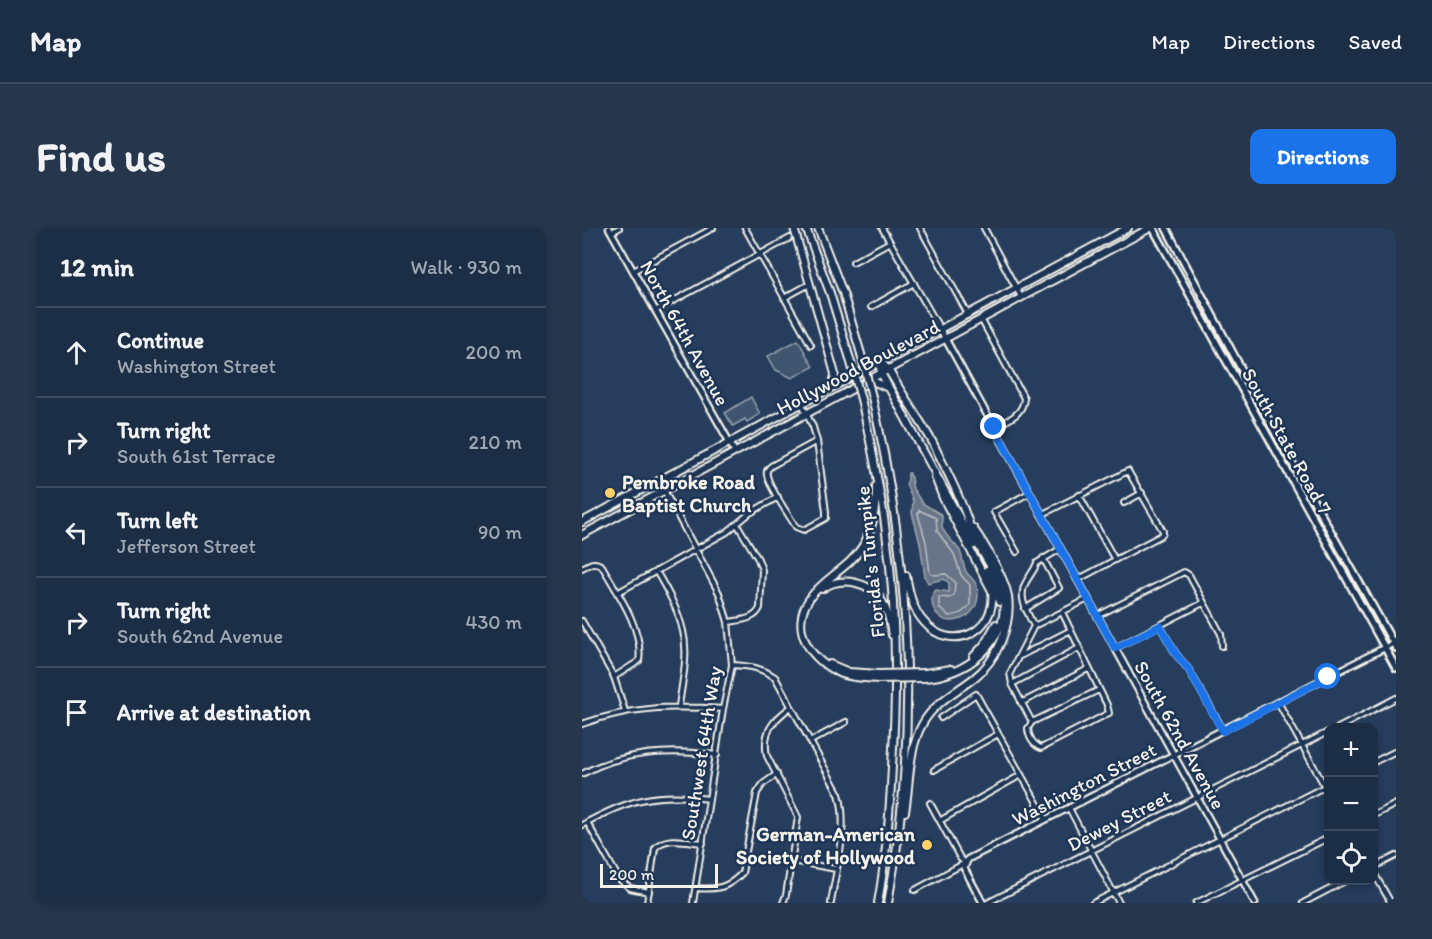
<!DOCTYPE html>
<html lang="en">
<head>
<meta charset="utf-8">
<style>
	body { margin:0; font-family:Itim,sans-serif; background:#25364d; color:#f1f3f6 }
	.controls { position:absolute; right:18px; bottom:18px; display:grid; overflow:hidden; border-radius:12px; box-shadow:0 3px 9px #0003 }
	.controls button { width:54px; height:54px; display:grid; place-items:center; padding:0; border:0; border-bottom:2px solid #3a4a5f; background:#1c2e46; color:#f1f3f6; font:30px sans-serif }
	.scale { position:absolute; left:18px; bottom:15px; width:118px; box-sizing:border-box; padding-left:6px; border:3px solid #f4f1e8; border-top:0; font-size:16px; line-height:21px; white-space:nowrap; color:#f4f1e8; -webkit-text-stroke:4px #1d3557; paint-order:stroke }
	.stop { position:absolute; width:18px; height:18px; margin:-14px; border:4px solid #1a73e8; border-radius:50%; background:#fff }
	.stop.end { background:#1a73e8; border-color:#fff; box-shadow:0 2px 6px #0008 }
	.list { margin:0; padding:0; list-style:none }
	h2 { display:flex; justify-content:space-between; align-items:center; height:78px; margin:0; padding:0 24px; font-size:26px }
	h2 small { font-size:20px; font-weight:400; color:#a0a8b3 }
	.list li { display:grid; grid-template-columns:39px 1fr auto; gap:18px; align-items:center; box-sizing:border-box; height:90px; padding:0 24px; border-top:2px solid #3a4a5f }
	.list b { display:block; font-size:22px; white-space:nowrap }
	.list p { margin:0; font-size:20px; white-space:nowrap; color:#a0a8b3 }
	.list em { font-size:20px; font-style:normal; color:#a0a8b3 }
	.icon { flex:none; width:33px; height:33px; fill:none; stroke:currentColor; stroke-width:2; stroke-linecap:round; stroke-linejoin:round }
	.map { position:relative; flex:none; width:814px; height:675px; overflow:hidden; border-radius:12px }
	header { display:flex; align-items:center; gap:36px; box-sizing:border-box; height:84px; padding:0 30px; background:#1c2e46; border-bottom:2px solid #3a4a5f }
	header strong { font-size:28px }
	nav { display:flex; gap:33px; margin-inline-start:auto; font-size:21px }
	.intro { display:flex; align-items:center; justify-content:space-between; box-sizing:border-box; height:144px; padding:0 36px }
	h1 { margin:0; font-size:42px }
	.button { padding:15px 27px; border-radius:12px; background:#1a73e8; color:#fff; font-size:21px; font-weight:700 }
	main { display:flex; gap:36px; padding:0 36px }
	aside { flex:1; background:#1c2e46; border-radius:12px; box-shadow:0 3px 9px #0003 }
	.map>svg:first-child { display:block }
	.green { fill:#40546f; stroke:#9aa2ac; stroke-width:1.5 }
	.water { fill:#677588; stroke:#9fa7ae; stroke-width:1.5 }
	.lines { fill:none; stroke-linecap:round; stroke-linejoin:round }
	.shore { stroke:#bcbfc2; stroke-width:1.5 }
	.minor-casing { stroke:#f4f1e8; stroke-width:8 }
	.tertiary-casing { stroke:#f4f1e8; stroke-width:9 }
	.primary-casing { stroke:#f4f1e8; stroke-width:10 }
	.trunk-casing { stroke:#f4f1e8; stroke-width:10 }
	.motorway-casing { stroke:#f4f1e8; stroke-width:10 }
	.minor { stroke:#1d3557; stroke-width:4 }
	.tertiary { stroke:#1d3557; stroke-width:4.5 }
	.primary { stroke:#1d3557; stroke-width:5 }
	.trunk { stroke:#1d3557; stroke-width:6 }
	.motorway { stroke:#1d3557; stroke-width:6 }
	.motorway-bridge-casing { stroke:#f4f1e8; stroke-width:10; stroke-linecap:butt }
	.motorway-bridge { stroke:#1d3557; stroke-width:6 }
	.route { stroke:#1a73e8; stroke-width:8 }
	.poi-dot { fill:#ffd166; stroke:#1d3557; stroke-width:2 }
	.labels { text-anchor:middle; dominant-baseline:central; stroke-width:5; stroke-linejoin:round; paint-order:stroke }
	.street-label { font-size:20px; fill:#f4f1e8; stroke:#1d3557 }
	.poi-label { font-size:20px; font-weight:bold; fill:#f4f1e8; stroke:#1d3557; text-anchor:start }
</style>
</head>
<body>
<header>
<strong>Map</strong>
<nav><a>Map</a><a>Directions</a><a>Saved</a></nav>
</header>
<div class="intro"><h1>Find us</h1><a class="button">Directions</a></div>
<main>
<aside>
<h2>12 min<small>Walk · 930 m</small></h2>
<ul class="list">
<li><svg class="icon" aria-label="ahead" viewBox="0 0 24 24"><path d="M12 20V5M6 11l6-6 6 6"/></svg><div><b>Continue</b><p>Washington Street</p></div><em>200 m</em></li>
<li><svg class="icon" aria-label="right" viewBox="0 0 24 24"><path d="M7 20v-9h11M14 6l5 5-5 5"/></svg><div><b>Turn right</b><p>South 61st Terrace</p></div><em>210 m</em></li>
<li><svg class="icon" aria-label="left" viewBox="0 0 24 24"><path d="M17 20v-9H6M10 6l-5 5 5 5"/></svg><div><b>Turn left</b><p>Jefferson Street</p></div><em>90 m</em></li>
<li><svg class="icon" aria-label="right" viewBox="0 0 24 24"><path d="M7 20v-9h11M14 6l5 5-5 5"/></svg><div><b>Turn right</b><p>South 62nd Avenue</p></div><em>430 m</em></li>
<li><svg class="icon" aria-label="arrive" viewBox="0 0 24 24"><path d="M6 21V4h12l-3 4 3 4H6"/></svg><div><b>Arrive at destination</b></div></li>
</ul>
</aside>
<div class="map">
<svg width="814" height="675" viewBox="0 0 814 675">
	<rect width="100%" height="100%" fill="#263d5d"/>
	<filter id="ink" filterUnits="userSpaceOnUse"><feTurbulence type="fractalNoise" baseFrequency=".0167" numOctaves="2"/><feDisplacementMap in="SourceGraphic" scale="12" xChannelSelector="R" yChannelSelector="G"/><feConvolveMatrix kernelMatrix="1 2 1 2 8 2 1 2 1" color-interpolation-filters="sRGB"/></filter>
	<g filter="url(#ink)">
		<path class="green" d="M216,112L231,139L210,150L194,142L186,128Z
			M169,169L178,186L165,194L163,191L151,198L143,185Z"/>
		<path class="water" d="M326,245H328L331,261L340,275L360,287C360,291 359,297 361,301C364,309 373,315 378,323C381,330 381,339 385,345C388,349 392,351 394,356C400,372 392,388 376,392C358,397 347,381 351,365L354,362L367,364V355L362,351L346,355L343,349L338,315L330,285L331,273L324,256L326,252Z"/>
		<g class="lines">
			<path class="shore" d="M337,282L354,290L355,303L372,326L379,347L388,357V376C384,384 376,387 367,388L357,380V369L368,370L372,367L373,354L364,346L351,347L348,345L344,314L336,286Z"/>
			<defs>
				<path id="minor" d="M163,0L229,117
					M300,0L358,101
					M338,0L386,86
					M402,0L439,69
					M30,4L37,0
					M271,34L308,14
					M51,43L131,0
					M202,70L224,58
					M289,79L332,55
					M73,83L208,10
					M399,91L442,170C441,187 426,192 412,199
					M220,176L231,199L235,213L244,284V290L222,302L214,299C207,287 187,260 185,247C184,242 186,241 189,238L235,213
					M77,253L137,365L146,394L150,437L141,481L111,675
					M497,267L533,332
					M542,275L560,265
					M459,287L546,243L581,303V305L578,308L495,352
					M435,324L412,284L447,265
					M0,340C8,336 12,332 20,338C35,364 62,402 57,433L32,449
					M74,343C85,362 96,381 101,403C107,427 100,454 97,478
					M35,365L145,304L168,285L196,269
					M443,381L477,360L461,330
					M515,388L602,344L607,347L639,406L640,418
					M0,393L32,449L43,483
					M146,394C158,392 173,392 178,380L180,342L176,331L155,296
					M452,398C446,386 436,370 443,356C447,348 451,345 455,335L478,321
					M578,398L594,426L607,442L641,502
					M533,420L621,375
					M436,429L489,402
					M150,437C167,438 178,439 193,449L257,566C267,600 254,640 249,675
					M430,456L497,420
					M696,474L746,564
					M439,475L506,441
					M359,490L394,466L464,591
					M450,494L446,500C446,508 451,517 459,520L527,485L525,477L480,384
					M450,494L430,456L428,445L452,398L506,371
					M450,494L517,462
					M0,496C51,478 88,478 141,481
					M756,500L814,470
					M229,513L264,494
					M792,534L814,523
					M352,542L416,506
					M0,546C42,523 88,521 135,527
					M487,580L537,675
					M792,587L814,576
					M359,592L439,547
					M5,594L37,651L48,660L67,664
					M0,597C46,571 75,564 127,571
					M210,633L254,641
					M792,639L814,628
					M792,645L809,675
					M114,660C134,662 146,660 160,645L175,565L181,556L195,546
					M333,662L383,635L378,630L348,575
					M65,675L73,620C84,607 106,614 121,615
					M201,675L204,667L216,589L185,528C180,504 191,492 209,479
					M405,675L746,504
					M511,675L746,557
					M614,675L746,610
					M721,675L765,652"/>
				<path id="tertiary" d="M27,0L153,224
					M358,101L673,675
					M401,675L382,640L386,631L814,414"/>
				<path id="primary" d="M571,0L814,440
					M584,0L693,204L814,420"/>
				<path id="trunk" d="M283,154L568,0
					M0,294L546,0
					M0,307L274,159"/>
				<path id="motorway" d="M212,0L253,146L251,158
					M224,0L248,65L268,131
					M236,0L261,65L279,126
					M297,133L306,141C320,166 337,190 351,215C361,236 372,256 380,277C385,288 388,300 393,311C402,330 417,348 421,368C428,414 384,448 342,450
					M297,133L299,145L392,317
					M271,160L293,154L306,160
					M290,169C329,335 337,507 306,675
					M280,175C289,218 299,261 304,305C315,383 315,461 310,538C308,584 304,630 296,675
					M294,258C294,280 292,300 280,319C267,340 242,350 228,370C206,400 229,434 260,446C271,450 283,450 296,451
					M405,342L414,361L417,374
					M324,347C327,363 330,381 342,394C369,426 415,404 410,363L361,270L353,249
					M240,361C260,347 290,354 301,375C307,385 308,396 310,407
					M391,429L402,417L414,396
					M248,436L267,444L297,446
					M343,445L369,441
					M323,584C328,555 326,521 341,495C353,474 374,464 392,450C415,432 430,398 426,369C424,352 402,315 391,300"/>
			</defs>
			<use href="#minor" class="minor-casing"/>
			<use href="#tertiary" class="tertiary-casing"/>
			<use href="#primary" class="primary-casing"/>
			<use href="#trunk" class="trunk-casing"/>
			<use href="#motorway" class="motorway-casing"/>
			<use href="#minor" class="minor"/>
			<use href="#tertiary" class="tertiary"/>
			<use href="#primary" class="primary"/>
			<use href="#trunk" class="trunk"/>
			<use href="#motorway" class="motorway"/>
			<defs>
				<path id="motorway-bridge" d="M279,126L290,169
					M268,131L280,175
					M297,446L343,445
					M296,451L342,450"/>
			</defs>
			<use href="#motorway-bridge" class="motorway-bridge-casing"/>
			<use href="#motorway-bridge" class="motorway-bridge"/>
		</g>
	</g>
	<g class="lines" filter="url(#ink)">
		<path class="route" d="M412,199L533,420L578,398L594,426L607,442L641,503L746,449"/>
	</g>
	<g class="poi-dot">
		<circle cx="28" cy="265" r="6"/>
		<circle cx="345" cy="617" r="6"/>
	</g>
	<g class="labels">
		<g class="street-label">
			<text transform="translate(103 105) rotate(61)">North 64th Avenue</text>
			<text transform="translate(276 139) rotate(-28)">Hollywood Boulevard</text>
			<text transform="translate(705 213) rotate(61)">South State Road 7</text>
			<text transform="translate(288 334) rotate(-96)">Florida's Turnpike</text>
			<text transform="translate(598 507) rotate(61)">South 62nd Avenue</text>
			<text transform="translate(119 525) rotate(-81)">Southwest 64th Way</text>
			<text transform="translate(502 556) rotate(-27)">Washington Street</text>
			<text transform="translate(537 592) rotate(-27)">Dewey Street</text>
		</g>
		<g class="poi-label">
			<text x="40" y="254">Pembroke Road<tspan x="40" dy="23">Baptist Church</tspan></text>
			<text x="333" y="606" text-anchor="end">German-American<tspan x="333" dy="23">Society of Hollywood</tspan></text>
		</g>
	</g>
</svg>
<div class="controls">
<button>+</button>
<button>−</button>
<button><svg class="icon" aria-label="locate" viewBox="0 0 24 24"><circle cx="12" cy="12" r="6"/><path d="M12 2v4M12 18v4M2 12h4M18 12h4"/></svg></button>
</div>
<div class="scale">200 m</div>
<div class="stop" style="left:746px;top:449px"></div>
<div class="stop end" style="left:412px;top:199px"></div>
</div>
</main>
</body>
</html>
